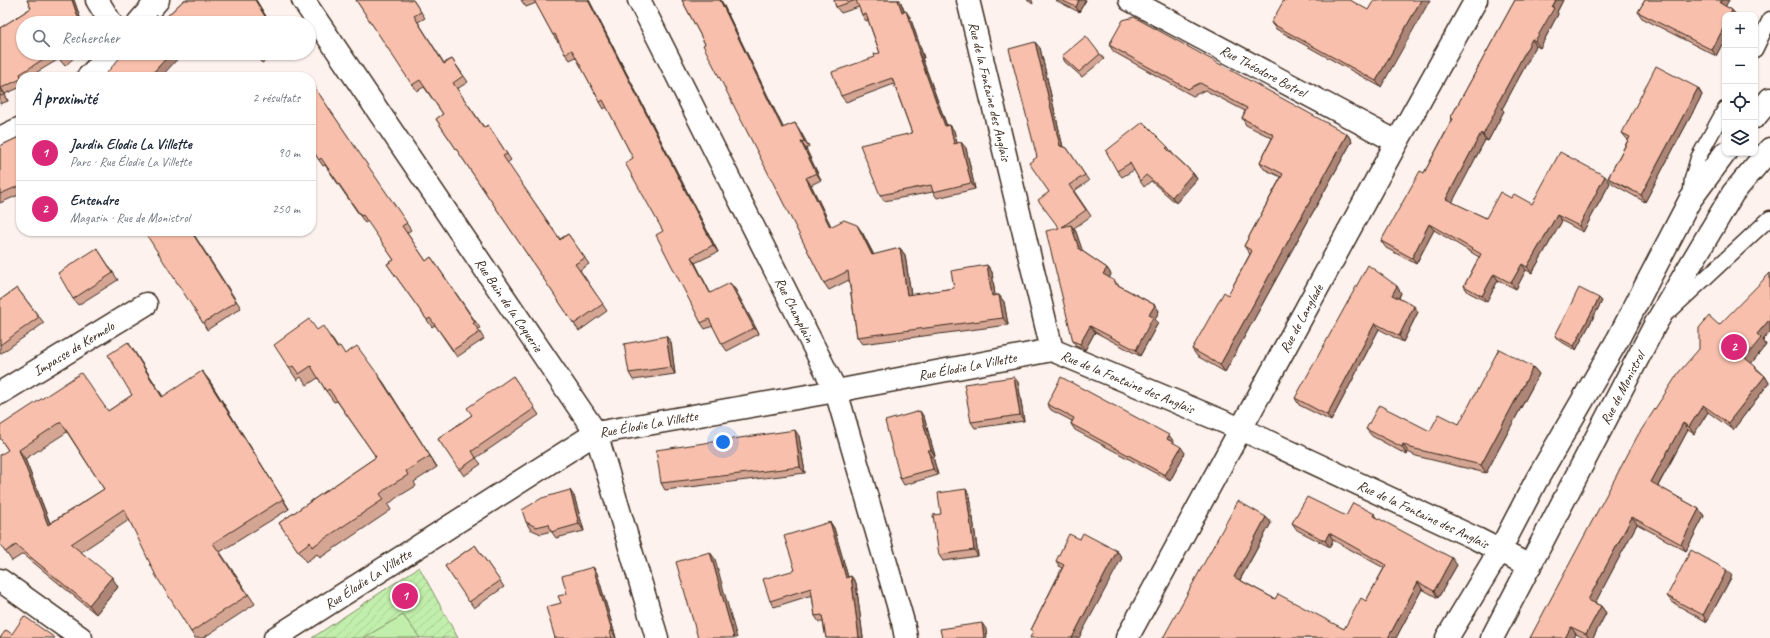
<!DOCTYPE html>
<html lang="fr">
<head>
<meta charset="utf-8">
<style>
	body { margin:0; font-family:Caveat,sans-serif; background:#f6f6f7; color:#1f2937 }
	.controls { position:absolute; right:12px; top:12px; display:grid; overflow:hidden; border-radius:8px; box-shadow:0 1px 3px #0004 }
	.controls button { width:36px; height:36px; display:grid; place-items:center; padding:0; border:0; border-bottom:1px solid #e0e1e3; background:#fff; color:#1f2937; font:20px sans-serif }
	.you { position:absolute; left:723px; top:442px; width:14px; height:14px; margin:-10px; border:3px solid #fff; border-radius:50%; background:#1a73e8; box-shadow:0 0 0 6px #1a73e833 }
	.badge { display:grid; place-items:center; width:26px; height:26px; border-radius:50%; background:#db2777; color:#fff; font-size:13px; font-weight:700 }
	.pin { position:absolute; translate:-50% -50%; border:2px solid #fff; box-shadow:0 1px 4px #0006 }
	.list { margin:0; padding:0; list-style:none }
	h2 { display:flex; justify-content:space-between; align-items:center; height:52px; margin:0; padding:0 16px; font-size:17px }
	h2 small { font-size:13px; font-weight:400; color:#747a83 }
	.list li { display:grid; grid-template-columns:26px 1fr auto; gap:12px; align-items:center; box-sizing:border-box; height:56px; padding:0 16px; border-top:1px solid #e0e1e3 }
	.list b { display:block; font-size:15px; white-space:nowrap }
	.list p { margin:0; font-size:13px; white-space:nowrap; color:#747a83 }
	.list em { font-size:13px; font-style:normal; color:#747a83 }
	.icon { flex:none; width:22px; height:22px; fill:none; stroke:currentColor; stroke-width:2; stroke-linecap:round; stroke-linejoin:round }
	.map { position:relative; flex:none; width:1770px; height:638px; overflow:hidden }
	.search { position:absolute; background:#fff; box-shadow:0 1px 3px #0004; left:16px; top:16px; width:300px; height:44px; display:flex; align-items:center; gap:10px; box-sizing:border-box; padding:0 14px; border-radius:22px; color:#747a83; font-size:15px }
	.panel { position:absolute; background:#fff; box-shadow:0 1px 3px #0004; left:16px; top:72px; width:300px; height:164px; border-radius:16px }
	.map>svg:first-child { display:block }
	.garden { fill:url(#garden-furrows); stroke:#7e8c64 }
	.pitch { fill:#c1eeab; stroke:#7e8c64 }
	.lines { fill:none; stroke-linecap:round; stroke-linejoin:round }
	.service-casing { stroke:#3b2a1e; stroke-width:17 }
	.minor-casing { stroke:#3b2a1e; stroke-width:25 }
	.tertiary-casing { stroke:#3b2a1e; stroke-width:25 }
	.secondary-casing { stroke:#3b2a1e; stroke-width:25 }
	.service { stroke:#fff; stroke-width:14 }
	.minor { stroke:#fff; stroke-width:22 }
	.tertiary { stroke:#fff; stroke-width:22 }
	.secondary { stroke:#fff; stroke-width:22 }
	.wall { fill:#d5a594; stroke:#3b2a1e; fill-rule:evenodd }
	.shaded-wall { fill:#ae8678; stroke:#3b2a1e }
	.building { fill:#f8c0ac; stroke:#3b2a1e; fill-rule:evenodd }
	.labels { text-anchor:middle; dominant-baseline:central; stroke-width:3; stroke-linejoin:round; paint-order:stroke }
	.street-label { font-size:14px; fill:#3b2a1e; stroke:#fff }
</style>
</head>
<body>
<div class="map">
<svg width="1770" height="638" viewBox="0 0 1770 638">
	<defs>
		<pattern id="garden-furrows" width="10" height="10" patternUnits="userSpaceOnUse"><rect width="10" height="10" fill="#c1eeab"/><path d="M-1 1l2-2M0 10L10 0M9 11l2-2" fill="none" stroke="#a7cc93"/></pattern>
	</defs>
	<rect width="100%" height="100%" fill="#fef2ee"/>
	<filter id="ink" filterUnits="userSpaceOnUse"><feTurbulence type="fractalNoise" baseFrequency=".025" numOctaves="2"/><feDisplacementMap in="SourceGraphic" scale="8" xChannelSelector="R" yChannelSelector="G"/><feConvolveMatrix kernelMatrix="1 2 1 2 8 2 1 2 1" color-interpolation-filters="sRGB"/></filter>
	<g filter="url(#ink)">
		<path class="garden" d="M419,567L458,638H312Z"/>
		<path class="pitch" d="M403,615L420,638H363Z"/>
		<g class="lines">
			<defs>
				<path id="service" d="M1755,50L1770,19
					M1690,199L1692,179L1698,158L1725,109
					M1670,311L1770,218"/>
				<g id="minor">
					<path d="M97,0L111,23"/>
					<path id="s1" d="M303,0L596,433L657,638"/>
					<path id="s2" d="M639,0L836,391L903,622L906,638"/>
					<path id="s3" d="M968,0L1052,350L1241,429L1477,539L1530,566"/>
					<path id="s4" d="M1130,0L1397,142"/>
					<path id="s5" d="M0,393L146,304"/>
					<path d="M0,580L81,638"/>
					<path id="s6" d="M275,638L596,433L836,391L1052,350"/>
					<path id="s7" d="M1127,638L1397,142L1476,0"/>
				</g>
				<path id="tertiary" d="M138,23L158,0
					M88,77L111,53
					M0,138L21,128"/>
				<g id="secondary">
					<path d="M1755,117L1770,99"/>
					<path d="M1447,638L1500,550L1536,481L1618,339L1690,200L1725,153"/>
					<path id="s8" d="M1492,638L1656,323L1733,193L1770,149"/>
				</g>
			</defs>
			<use href="#service" class="service-casing"/>
			<use href="#minor" class="minor-casing"/>
			<use href="#tertiary" class="tertiary-casing"/>
			<use href="#secondary" class="secondary-casing"/>
			<use href="#service" class="service"/>
			<use href="#minor" class="minor"/>
			<use href="#tertiary" class="tertiary"/>
			<use href="#secondary" class="secondary"/>
		</g>
		<path class="wall" d="M27,0H74L82,23L23,53H79L65,66L59,59L29,77H21V87L5,94L8,101L0,104V28L31,8Z
			M184,0H256L270,23H150L163,20Z
			M356,0H413L425,18L418,22L444,63L452,59L468,82L457,89L484,127L488,125L511,160L507,163L560,239L568,234L589,264L580,270L607,311L579,331L436,119L443,114L424,87L417,91Z
			M521,0H589L718,252L695,263L710,293L735,289L759,334L727,351L722,344L713,326L705,329L701,323L633,158L607,107L604,109L600,102L576,57L570,60L565,54L559,41L558,42L553,35L536,3L526,7Z
			M682,0H721L783,128L795,123L799,129L809,147L806,149L821,180L811,185L831,227L862,232L874,255L900,248L905,255L911,295L954,288L987,265L992,272L995,295H999L1004,302L1008,325L862,344L857,337L849,280L829,290L824,283L705,44Z
			M834,0H900L904,11L910,17L924,58H922L947,126L950,125L954,131L957,143L966,148L975,189L937,198L933,192L884,201L880,195L912,133L894,84L846,102L841,96L880,53L868,20L866,21L862,15L859,7L841,13L836,7Z
			M1027,0H1032L1033,4Z
			M1055,0H1086L1079,12Z
			M1350,0L1381,87L1276,29L1271,23L1310,1Z
			M1515,0H1563L1557,12L1558,14L1540,48L1536,46L1502,109L1504,111L1488,141L1485,140L1452,202L1486,218L1511,198L1532,204L1610,183L1583,232L1562,221L1532,273L1526,270L1516,289L1498,280L1487,302L1468,292L1464,286L1479,257L1434,230L1416,264L1386,248L1381,241L1424,173L1452,120L1451,117Z
			M1645,0H1729L1725,6L1732,10L1736,15H1725V38L1716,56L1642,18L1638,12Z
			M1109,45L1347,134L1352,141L1225,372L1197,356L1192,349L1228,295L1250,254L1249,253L1244,246L1281,177L1264,169L1260,162L1272,138L1246,125L1242,118L1245,111L1205,90L1193,96L1114,52Z
			M1040,48L1063,147L1067,148L1089,181L1074,191L1091,216L1074,228L1076,232L1082,251L1107,268L1111,274L1109,278L1115,281L1118,285L1155,305L1159,311L1155,319L1158,323L1140,356L1095,332L1085,350L1077,347L1073,341L1059,228L1049,192L1037,157Z
			M252,53H278L262,63Z
			M1100,54L1104,59L1082,77L1065,62L1062,56Z
			M311,82L411,230L407,233L426,261L431,257L480,328L478,329L484,339L457,357L435,325L432,327L387,264L394,260L368,221L365,223L325,165L323,166L311,148Z
			M1698,88L1702,95L1645,202L1613,184L1608,178L1628,140L1627,139L1622,133Z
			M1143,122L1168,147L1172,153L1193,173L1197,179L1176,203L1151,181L1144,187L1140,181L1134,170L1122,177L1117,171Z
			M21,136V194L0,203V146Z
			M150,231H194L193,233L241,308L207,330L203,323Z
			M97,248L118,280L78,305L73,299Z
			M1770,273V332L1763,340L1766,345L1751,363L1765,376L1769,383L1733,430L1708,412L1694,434L1688,430L1658,486L1699,509L1704,516L1686,551L1637,524L1595,603L1601,606L1606,613L1593,638H1584L1576,634L1574,638H1530Z
			M17,288L44,323L0,354V300Z
			M1401,293L1399,298L1418,312L1403,342L1379,329L1331,421L1299,405L1295,398Z
			M1602,301L1576,350L1558,340L1555,336Z
			M317,330L331,337L338,348L345,354L376,372L437,467L414,482L416,486L396,498L388,505L391,510L320,558L317,554L306,562L279,523L376,457L337,401L334,402L326,391L318,378L307,385L301,377L297,380L289,368Z
			M666,336L671,342L675,374L633,380L629,373Z
			M134,351L163,397L209,380L289,509L220,552L255,604L203,638H195L191,632L129,520L81,552L118,587L96,614L23,554L12,561L0,544L8,450L0,438L108,411L132,395ZM67,432L104,489L50,523L25,459Z
			M1533,367L1539,374L1486,473L1416,456L1408,452L1407,455L1372,436L1366,429L1430,431L1459,424Z
			M513,376L539,415L476,458L481,464L464,476L438,439L472,415Z
			M1018,382L1024,421L975,428L971,422Z
			M1047,404L1174,442L1173,443L1185,453L1170,481L1075,430L1071,424L1072,421L1051,410Z
			M924,417L935,456L933,457L938,475L904,485L900,478Z
			M799,436L805,473L665,490L661,483Z
			M574,496L584,531L556,538L551,531L541,534L530,529L526,522Z
			M970,496L978,556L943,561L939,555Z
			M1375,514L1378,519L1457,565L1438,598L1422,589L1396,638H1163L1266,517L1271,523L1240,580L1275,599L1344,629L1366,601L1384,568L1333,540L1330,547L1297,530L1292,523L1346,516Z
			M830,522L834,528L848,577L851,576L856,583L863,638H826L823,622H819L815,616L812,595L774,607L770,601L795,570Z
			M1080,539L1117,551L1122,558L1033,632L1031,630L1062,568L1060,567L1056,561Z
			M475,545L504,587L474,608L445,566Z
			M593,567L597,573L616,638H555L567,594Z
			M1732,576L1707,622L1672,602L1667,596Z"/>
		<path class="shaded-wall" d="M72,0H74L82,23H80Z
			M255,0H256L270,23H269Z
			M588,0H589L718,252L713,245Z
			M720,0H721L787,135L782,128Z
			M898,0H900L907,18L902,12Z
			M1079,0H1086L1079,12L1076,7Z
			M1421,0H1430L1381,87L1376,81Z
			M1556,0H1563L1557,12L1558,14L1540,48L1535,41Z
			M1722,0H1729L1724,9L1720,3Z
			M1732,10L1736,15H1730Z
			M906,11L910,17L924,58L920,52Z
			M1725,25V38L1716,56L1712,50Z
			M1532,39L1536,46L1502,109L1504,111L1488,141L1483,135L1498,103Z
			M1035,42L1040,48L1064,152L1060,146Z
			M918,52L922,58L949,132L945,126Z
			M171,53H183L161,77H149Z
			M1,88L5,94L8,101L3,95Z
			M1698,88L1702,95L1645,202L1641,195Z
			M795,123L799,129L809,147L804,141Z
			M950,125L954,131L959,150L954,144Z
			M1481,133L1485,140L1451,205L1446,199Z
			M1347,134L1352,141L1225,372L1220,365Z
			M801,142L806,149L821,180L816,173Z
			M961,142L966,148L975,189L971,183Z
			M1193,173L1197,179L1176,203L1172,197Z
			M1605,176L1610,183L1583,232L1579,226Z
			M806,178L811,185L835,234L830,227Z
			M1557,215L1562,221L1532,273L1527,267Z
			M1429,224L1434,230L1416,264L1412,258Z
			M857,225L862,232L877,262L872,255Z
			M1071,225L1076,232L1084,255L1079,249Z
			M900,248L905,255L912,302L907,295Z
			M691,257L695,263L714,300L710,293Z
			M1522,264L1526,270L1516,289L1511,283Z
			M987,265L992,272L996,303L992,296Z
			M1107,268L1111,274L1108,281L1103,274Z
			M1494,274L1498,280L1487,302L1482,296Z
			M730,283L735,289L759,334L754,328Z
			M1397,286L1401,293L1397,301L1392,295Z
			M999,295L1004,302L1008,325L1003,318Z
			M1599,298L1602,301L1576,350L1574,346Z
			M1155,305L1159,311L1155,319L1158,323L1140,356L1136,350L1149,315Z
			M1414,306L1418,312L1403,342L1399,336Z
			M1770,319V332L1763,340L1766,345L1750,365L1745,358L1757,334Z
			M1375,323L1379,329L1331,421L1327,415Z
			M1090,326L1095,332L1085,350L1080,344Z
			M666,336L671,342L675,374L671,367Z
			M128,342L134,351L169,406L162,397Z
			M1533,367L1539,374L1486,473L1481,465Z
			M202,371L209,380L289,509L283,499Z
			M376,372L384,383L437,467L430,456Z
			M1765,376L1769,383L1733,430L1728,423Z
			M1014,377L1018,382L1024,421L1020,415Z
			M1703,405L1708,412L1694,434L1689,427Z
			M920,411L924,417L935,456L931,450Z
			M1683,423L1688,430L1656,489L1651,482Z
			M795,430L799,436L805,473L800,467Z
			M1169,435L1174,442L1172,446L1167,439Z
			M1403,444L1408,452L1407,455L1402,447Z
			M1181,447L1185,453L1170,481L1165,475Z
			M19,450L25,459L54,534L48,525Z
			M928,450L933,457L938,475L933,469Z
			M966,489L970,496L978,556L974,550Z
			M570,490L574,496L584,531L579,524Z
			M1699,509L1704,516L1686,551L1681,544Z
			M1266,517L1271,523L1238,583L1234,577Z
			M1632,517L1637,524L1593,607L1588,600Z
			M830,522L834,528L850,584L846,578Z
			M1329,533L1333,540L1330,547L1325,541Z
			M1117,551L1122,558L1079,638H1072Z
			M710,552L715,559L737,638H734Z
			M1452,558L1457,565L1438,598L1434,591Z
			M593,567L597,573L616,638L612,631Z
			M1727,570L1732,576L1707,622L1703,615Z
			M851,576L856,583L863,638H859Z
			M112,577L118,587L96,614L89,605Z
			M1418,582L1422,589L1396,638H1388Z
			M1601,606L1606,613L1593,638H1589L1586,634Z
			M982,623L986,629L987,638H984Z
			M1571,627L1576,634L1574,638H1565Z"/>
		<path class="building" d="M27,0H72L80,23H23V53H53L20,74L21,77V79L1,88L3,95L0,96V28L31,8Z
			M184,0H255L269,23H225L219,16L212,23H150L157,15L163,20Z
			M356,0H413L421,12L414,16L444,64L452,59L463,76L453,83L484,128L488,125L507,154L503,156L560,240L568,234L585,258L575,264L603,304L574,324L436,119L443,114L420,80L412,85Z
			M534,0H588L713,245L691,257L710,293L730,283L754,328L722,344L709,319L701,323L656,235L663,231L625,163L633,158L603,100L600,102L572,50L565,54L555,34L553,35Z
			M682,0H720L782,128L795,123L804,141L801,142L816,173L806,178L830,227L844,220L857,225L872,255L900,248L907,295L954,288L951,271L987,265L992,296L999,295L1003,318L857,337L848,271L824,283L703,45L705,44Z
			M834,0H898L902,12L906,11L920,52H918L945,126L950,125L954,144L961,142L971,183L933,192L931,185L880,195L860,145L912,133L892,78L841,96L832,72L875,57L874,54L880,53L866,14L862,15L856,0L836,7Z
			M1061,0H1079L1076,7Z
			M1284,0H1308L1310,1L1311,0H1350L1368,10L1374,0H1421L1376,81L1271,23Z
			M1515,0H1556L1552,7L1554,8L1535,41L1532,39L1498,103L1499,104L1483,135L1481,133L1446,199L1486,218L1500,192L1511,198L1514,194L1532,204L1560,152L1605,176L1579,226L1557,215L1527,267L1522,264L1511,283L1494,274L1482,296L1464,286L1481,254L1429,224L1412,258L1381,241L1420,171L1424,173L1453,119L1451,117Z
			M1645,0H1722L1720,3L1732,10L1730,15H1725V25L1712,50L1638,12Z
			M1134,17L1347,134L1220,365L1192,349L1224,292L1228,295L1252,251L1244,246L1283,174L1260,162L1274,135L1242,118L1247,108L1200,83L1188,89L1109,45L1123,20Z
			M1086,36L1100,54L1079,72L1062,56Z
			M1035,42L1060,146L1067,148L1085,175L1069,185L1086,210L1062,227L1071,225L1079,249L1107,268L1103,274L1115,281L1114,283L1155,305L1149,315L1153,317L1136,350L1090,326L1080,344L1073,341L1046,231L1059,228L1038,200L1049,192L1029,163L1037,157L1009,49Z
			M54,53H68L61,60Z
			M124,53H171L149,77H103Z
			M254,53H262L257,56Z
			M1656,66L1698,88L1641,195L1608,178L1630,137L1622,133Z
			M311,82L407,223L402,226L426,261L431,257L475,322L473,323L480,332L453,350L430,318L427,320L387,264L394,260L363,215L361,216L321,158L319,160L311,148Z
			M1143,122L1168,147L1166,148L1193,173L1172,197L1146,175L1140,181L1130,163L1117,171L1106,151Z
			M21,136V185L0,194V146Z
			M150,231H191L236,302L203,323L146,234Z
			M97,248L113,273L73,299L58,273Z
			M1368,265L1397,286L1392,295L1414,306L1399,336L1375,323L1327,415L1295,398Z
			M1770,273V319L1757,334L1761,338L1745,358L1756,367L1755,368L1765,376L1728,423L1703,405L1689,427L1683,423L1651,482L1699,509L1681,544L1632,517L1588,600L1601,606L1586,634L1571,627L1565,638H1530L1638,435L1679,372L1699,349V328L1709,316L1719,325Z
			M17,288L39,317L0,345V300Z
			M1579,288L1599,298L1574,346L1555,336Z
			M309,319L317,330L323,326L337,348L340,346L345,354L357,346L376,372L430,456L406,471L408,475L388,487L380,494L384,499L312,547L310,542L298,551L279,523L376,457L329,389L326,391L311,366L299,374L293,366L289,368L274,345L285,337V336Z
			M666,336L671,367L629,373L624,344Z
			M128,342L162,397L202,371L283,499L213,543L248,595L191,632L156,576L124,509L71,544L112,577L89,605L16,545L5,552L0,544V455L8,450L0,438V426L81,373L108,411L132,395L108,355ZM61,422L104,489L48,525L19,450Z
			M1499,349L1533,367L1481,465L1411,448L1403,444L1402,447L1366,429L1379,405L1430,431L1439,414L1459,424Z
			M513,376L535,408L472,451L476,458L459,470L438,439L472,415L467,408Z
			M1014,377L1020,415L971,422L964,384Z
			M1061,377L1169,435L1167,439L1181,447L1165,475L1071,424L1074,418L1047,404Z
			M920,411L931,450H928L933,469L900,478L885,421Z
			M795,430L800,467L661,483L656,450Z
			M966,489L974,550L939,555L933,515L941,514L938,493Z
			M570,490L579,524L551,532L549,524L536,527L526,522L522,510L542,498Z
			M1307,497L1346,516L1353,503L1375,514L1374,516L1452,558L1434,591L1418,582L1388,638H1274L1273,637V638H1163L1180,607L1238,501L1266,517L1234,577L1275,599L1278,594L1344,629L1361,598L1366,601L1386,565L1329,533L1325,541L1292,523Z
			M830,522L846,578L851,576L859,638H826L822,615L815,616L811,588L770,601L763,579L795,570L784,536Z
			M1083,533L1117,551L1072,638H1030L1033,631L1031,630L1064,565L1056,561L1069,534L1080,539Z
			M475,545L500,581L469,602L445,566Z
			M1691,550L1727,570L1703,615L1667,596Z
			M710,552L734,638H698L676,562Z
			M593,567L612,631L610,632L612,638H555L546,607L561,603L558,596L567,594L562,576Z
			M24,616L55,638H0L6,630L12,634Z
			M982,623L984,638H942L940,629Z"/>
	</g>
	<g class="labels">
		<g class="street-label">
			<text stroke="none"><textPath href="#s4" startOffset="151">Rue Théodore Botrel</textPath></text>
			<text stroke="none"><textPath href="#s3" startOffset="94">Rue de la Fontaine des Anglais</textPath></text>
			<text stroke="none"><textPath href="#s1" startOffset="368">Rue Bain de la Coquerie</textPath></text>
			<text stroke="none"><textPath href="#s2" startOffset="347">Rue Champlain</textPath></text>
			<text stroke="none"><textPath href="#s7" startOffset="364">Rue de Langlade</textPath></text>
			<text stroke="none"><textPath href="#s5" startOffset="86">Impasse de Kermelo</textPath></text>
			<text stroke="none"><textPath href="#s6" startOffset="758">Rue Élodie La Villette</textPath></text>
			<text stroke="none"><textPath href="#s3" startOffset="442">Rue de la Fontaine des Anglais</textPath></text>
			<text stroke="none"><textPath href="#s8" startOffset="282">Rue de Monistrol</textPath></text>
			<text stroke="none"><textPath href="#s6" startOffset="434">Rue Élodie La Villette</textPath></text>
			<text stroke="none"><textPath href="#s3" startOffset="766">Rue de la Fontaine des Anglais</textPath></text>
			<text stroke="none"><textPath href="#s6" startOffset="110">Rue Élodie La Villette</textPath></text>
		</g>
	</g>
</svg>
<div class="controls">
<button>+</button>
<button>−</button>
<button><svg class="icon" aria-label="locate" viewBox="0 0 24 24"><circle cx="12" cy="12" r="6"/><path d="M12 2v4M12 18v4M2 12h4M18 12h4"/></svg></button>
<button><svg class="icon" aria-label="layers" viewBox="0 0 24 24"><path d="M12 4l9 5-9 5-9-5zM3 14l9 5 9-5"/></svg></button>
</div>
<div class="you"></div>
<div class="pin badge" style="left:405px;top:596px">1</div>
<div class="pin badge" style="left:1734px;top:347px">2</div>
<div class="search"><svg class="icon" aria-label="search" viewBox="0 0 24 24"><circle cx="10" cy="10" r="6"/><path d="M15 15l6 6"/></svg>Rechercher</div>
<section class="panel">
<h2>À proximité<small>2 résultats</small></h2>
<ul class="list">
<li><span class="badge">1</span><div><b>Jardin Elodie La Villette</b><p>Parc · Rue Élodie La Villette</p></div><em>90 m</em></li>
<li><span class="badge">2</span><div><b>Entendre</b><p>Magasin · Rue de Monistrol</p></div><em>250 m</em></li>
</ul>
</section>
</div>
</body>
</html>
